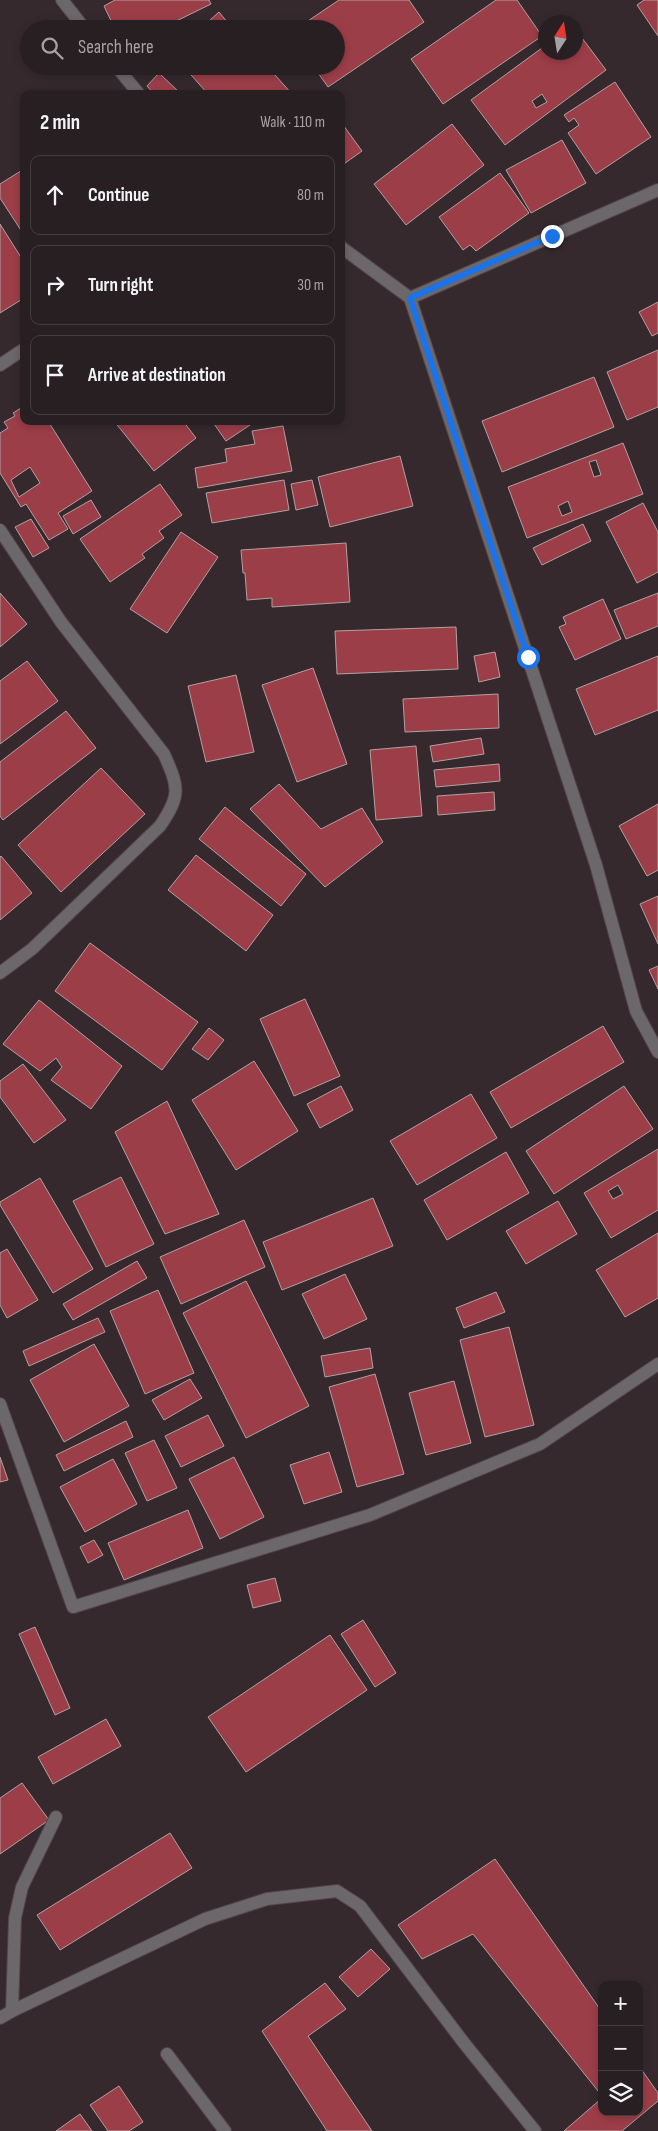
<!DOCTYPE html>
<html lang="en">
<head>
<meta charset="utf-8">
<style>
	body { margin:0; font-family:"Sofia Sans Condensed",sans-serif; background:#342c2f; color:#f1f3f6 }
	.controls { position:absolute; right:15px; bottom:15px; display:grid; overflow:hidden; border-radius:10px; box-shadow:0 2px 8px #0003 }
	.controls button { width:45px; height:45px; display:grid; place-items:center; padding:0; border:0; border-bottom:1px solid #443d40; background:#281f22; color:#f1f3f6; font:25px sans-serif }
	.compass { position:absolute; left:538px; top:15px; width:45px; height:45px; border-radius:50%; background:#281f22; box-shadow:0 2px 8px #0003; rotate:12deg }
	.stop { position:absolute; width:15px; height:15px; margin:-11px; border:4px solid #1a73e8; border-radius:50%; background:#fff }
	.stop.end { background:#1a73e8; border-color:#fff; box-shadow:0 1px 5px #0008 }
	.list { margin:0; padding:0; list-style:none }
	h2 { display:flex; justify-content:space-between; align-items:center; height:65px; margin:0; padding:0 20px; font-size:21px }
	h2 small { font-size:16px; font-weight:400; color:#a5a2a5 }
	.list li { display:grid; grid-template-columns:32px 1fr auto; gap:15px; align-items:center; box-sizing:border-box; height:80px; margin:0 10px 10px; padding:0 10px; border:1px solid #443d40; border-radius:10px }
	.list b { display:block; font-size:19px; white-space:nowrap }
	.list em { font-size:16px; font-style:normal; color:#a5a2a5 }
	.icon { flex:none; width:28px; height:28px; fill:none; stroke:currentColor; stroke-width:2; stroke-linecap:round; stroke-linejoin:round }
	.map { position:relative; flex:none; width:658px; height:2131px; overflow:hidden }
	.search { position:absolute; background:#281f22; box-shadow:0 2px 8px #0003; left:20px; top:20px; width:325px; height:55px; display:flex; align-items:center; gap:12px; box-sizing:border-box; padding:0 18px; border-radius:28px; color:#a5a2a5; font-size:19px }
	.panel { position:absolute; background:#281f22; box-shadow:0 2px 8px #0003; left:20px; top:90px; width:325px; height:335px; border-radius:10px }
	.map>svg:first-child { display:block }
	.building { fill:#9c3e48; stroke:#b1a1a2; fill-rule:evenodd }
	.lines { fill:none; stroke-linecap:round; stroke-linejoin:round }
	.service-casing { stroke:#504449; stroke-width:14 }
	.minor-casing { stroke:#504449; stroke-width:14 }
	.service { stroke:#6c676b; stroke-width:12 }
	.minor { stroke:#6c676b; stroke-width:12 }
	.route { stroke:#1a73e8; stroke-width:6 }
</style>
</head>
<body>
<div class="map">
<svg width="658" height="2131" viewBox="0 0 658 2131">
	<rect width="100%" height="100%" fill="#35292e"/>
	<path class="building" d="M115,0H209L211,4L160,29H115L104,6Z
		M339,0H409L424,22L328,87L313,66H336V29H296Z
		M496,0H517L542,36L443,104L411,59Z
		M644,0H658V36L637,5Z
		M219,12L233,29H200Z
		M576,30L606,70L505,145L471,100L546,45V52H576ZM542,94L547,102L536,108L532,101Z
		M183,66H267L292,94H208Z
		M159,73L181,94H154L147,86Z
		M615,82L651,137L596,174L568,133L579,125L574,118L569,122L564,115Z
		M341,122L362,151L341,166Z
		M452,124L484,165L406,225L374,184Z
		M562,140L586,183L531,213L506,170Z
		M24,169V235L0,198V184Z
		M500,173L529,213L476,251L470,245L463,250L439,217Z
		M0,224L24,262V298L0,313Z
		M658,302V333L652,336L639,312Z
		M658,350V407L627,420L607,372Z
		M594,377L614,427L502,472L482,421Z
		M24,406V421H48L92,491L58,513L68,529L49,540L26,504L21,507L0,473V433L8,428L4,422L15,416L13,413ZM30,467L40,483L19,497L11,480Z
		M114,421H183L196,438L154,471Z
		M212,421H256L226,441Z
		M283,426L292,471L198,488L195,468L227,462L225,449L255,444L252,431Z
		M623,443L643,494L527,538L508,487ZM596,460L601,475L594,477L589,462ZM568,501L572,512L562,516L558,506Z
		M400,456L413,506L330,527L318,477Z
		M284,480L289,510L212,523L206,493Z
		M312,480L318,505L296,510L291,484Z
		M160,484L182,515L159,531L164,538L142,554L145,558L110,582L80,539Z
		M91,500L101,517L73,534L63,516Z
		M643,503L658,532V572L637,583L606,522Z
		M31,519L49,548L33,557L15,527Z
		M583,524L591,541L542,565L533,548Z
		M181,532L218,557L167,633L130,609Z
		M346,543L350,602L272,607V598L247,600L245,573H243L241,550Z
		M0,593L27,624L0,647Z
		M658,593V626L626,639L614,610Z
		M603,599L621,639L575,660L559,627L566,624L563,617Z
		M456,627L458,669L337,674L335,631Z
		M495,652L500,677L479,682L474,656Z
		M658,656V710L595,735L576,689Z
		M27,661L58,701L0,744V681Z
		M313,668L347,764L297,782L262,685Z
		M236,675L254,752L206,762L188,686Z
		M498,694L499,728L405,732L403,699Z
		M66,711L96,748L3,820L0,816V762Z
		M481,738L484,754L433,762L430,746Z
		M416,746L422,816L376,820L370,750Z
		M499,764L500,781L436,787L434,770Z
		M101,768L145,814L61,892L18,845Z
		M279,784L321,829L362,808L383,842L325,887L250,809Z
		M494,792L495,810L438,815L437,796Z
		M658,804V870L647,876L619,826Z
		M225,807L306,874L281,906L199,839Z
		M196,855L273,915L246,951L168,890Z
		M1,856L32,893L0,920V857Z
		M658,896V944L640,904Z
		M90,943L198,1022L162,1070L55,991Z
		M658,966V989L649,970Z
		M305,999L340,1076L294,1096L260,1019Z
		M39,1000L122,1066L91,1109L51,1080L62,1067L56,1058L40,1071L3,1044Z
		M603,1026L624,1062L511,1128L490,1092Z
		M209,1028L224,1040L208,1060L192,1049Z
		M254,1061L298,1131L236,1170L192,1100Z
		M23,1064L66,1120L34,1143L0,1097V1081Z
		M341,1086L353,1110L320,1128L307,1104Z
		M624,1086L653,1129L554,1194L526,1151Z
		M471,1094L497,1138L417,1185L390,1141Z
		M167,1101L219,1214L165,1234L115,1132Z
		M658,1149V1210L611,1238L584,1193ZM618,1185L623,1194L613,1199L608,1191Z
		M506,1152L529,1193L447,1240L424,1200Z
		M121,1177L154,1244L106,1267L73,1201Z
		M40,1178L93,1269L53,1293L0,1205V1202Z
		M373,1198L393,1246L282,1290L263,1242Z
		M558,1201L577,1234L526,1264L506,1231Z
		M244,1220L265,1267L181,1304L160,1257Z
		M658,1233V1298L625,1317L596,1270Z
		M7,1249L38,1300L7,1318L0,1305V1253Z
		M137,1261L147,1278L73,1320L63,1304Z
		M345,1274L367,1319L324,1339L302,1294Z
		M246,1281L309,1406L246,1438L183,1313Z
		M158,1290L194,1373L145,1394L110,1311Z
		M496,1292L505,1312L464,1328L456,1308Z
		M98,1318L105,1332L29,1366L23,1351Z
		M509,1327L534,1425L485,1437L460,1340Z
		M94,1344L129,1406L64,1442L30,1380Z
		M370,1348L373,1368L325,1377L321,1356Z
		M375,1374L404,1474L357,1487L329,1387Z
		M190,1379L202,1398L164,1420L152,1400Z
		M454,1381L471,1443L426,1455L409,1393Z
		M208,1415L224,1446L181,1467L165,1436Z
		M126,1421L133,1437L64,1471L56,1455Z
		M154,1440L177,1488L147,1501L125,1453Z
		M329,1452L342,1492L304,1504L290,1465Z
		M0,1457L8,1480L0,1482Z
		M234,1457L264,1517L220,1539L189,1479Z
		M113,1459L137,1504L85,1532L60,1487Z
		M188,1510L203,1548L124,1580L108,1543Z
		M94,1540L103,1555L88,1563L80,1547Z
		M275,1578L281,1601L253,1608L247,1585Z
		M363,1620L396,1673L375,1687L341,1634Z
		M35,1627L70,1708L55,1715L19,1634Z
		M330,1635L367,1690L246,1772L208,1717Z
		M106,1719L121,1746L53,1784L38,1757Z
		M22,1783L49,1820L0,1854V1798Z
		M170,1833L192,1868L60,1950L37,1915Z
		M495,1859L602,2012V2096L473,1934L422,1959L398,1925Z
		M371,1949L390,1969L358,1997L339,1977Z
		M325,1983L346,2009L308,2036L372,2131H327L262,2031Z
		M639,2066L658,2093V2101L622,2131H564L602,2098V2112H639Z
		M119,2086L143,2122L129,2131H108L90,2105Z
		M80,2114L92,2131H56Z"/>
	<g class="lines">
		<defs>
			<path id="service" d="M12,2011L15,1918L22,1887L56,1817"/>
			<path id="minor" d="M62,0L85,29
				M116,66L139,94
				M341,247L410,298L596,865L636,1011L658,1052
				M410,298L658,190
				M0,365L24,349
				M0,530L61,622L164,754C179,788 181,795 160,826L32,949L0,973
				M0,1404L73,1607L370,1515L540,1444L658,1364
				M0,2018L12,2011L205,1919L267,1899L337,1891L360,1906L464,2043L535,2131
				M167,2054L225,2131"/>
		</defs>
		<use href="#service" class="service-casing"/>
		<use href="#minor" class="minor-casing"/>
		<use href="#service" class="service"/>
		<use href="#minor" class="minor"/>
	</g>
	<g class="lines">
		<path class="route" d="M528,657L410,298L552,236"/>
	</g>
</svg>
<div class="controls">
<button>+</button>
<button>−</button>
<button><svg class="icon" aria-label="layers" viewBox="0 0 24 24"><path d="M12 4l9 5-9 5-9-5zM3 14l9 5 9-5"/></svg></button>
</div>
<svg class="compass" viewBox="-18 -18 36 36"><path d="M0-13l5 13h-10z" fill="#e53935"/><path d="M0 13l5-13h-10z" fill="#a5a2a5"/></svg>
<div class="stop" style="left:528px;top:657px"></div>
<div class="stop end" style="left:552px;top:236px"></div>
<div class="search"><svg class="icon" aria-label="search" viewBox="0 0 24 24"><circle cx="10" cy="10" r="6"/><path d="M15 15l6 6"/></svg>Search here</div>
<section class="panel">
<h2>2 min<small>Walk · 110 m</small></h2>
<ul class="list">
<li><svg class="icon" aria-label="ahead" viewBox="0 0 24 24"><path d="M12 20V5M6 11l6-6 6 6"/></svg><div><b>Continue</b></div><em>80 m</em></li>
<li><svg class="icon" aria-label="right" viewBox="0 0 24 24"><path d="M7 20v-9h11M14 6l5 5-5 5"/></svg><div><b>Turn right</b></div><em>30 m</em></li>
<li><svg class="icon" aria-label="arrive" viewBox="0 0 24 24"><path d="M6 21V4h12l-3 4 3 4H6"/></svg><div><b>Arrive at destination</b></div></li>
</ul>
</section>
</div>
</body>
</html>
